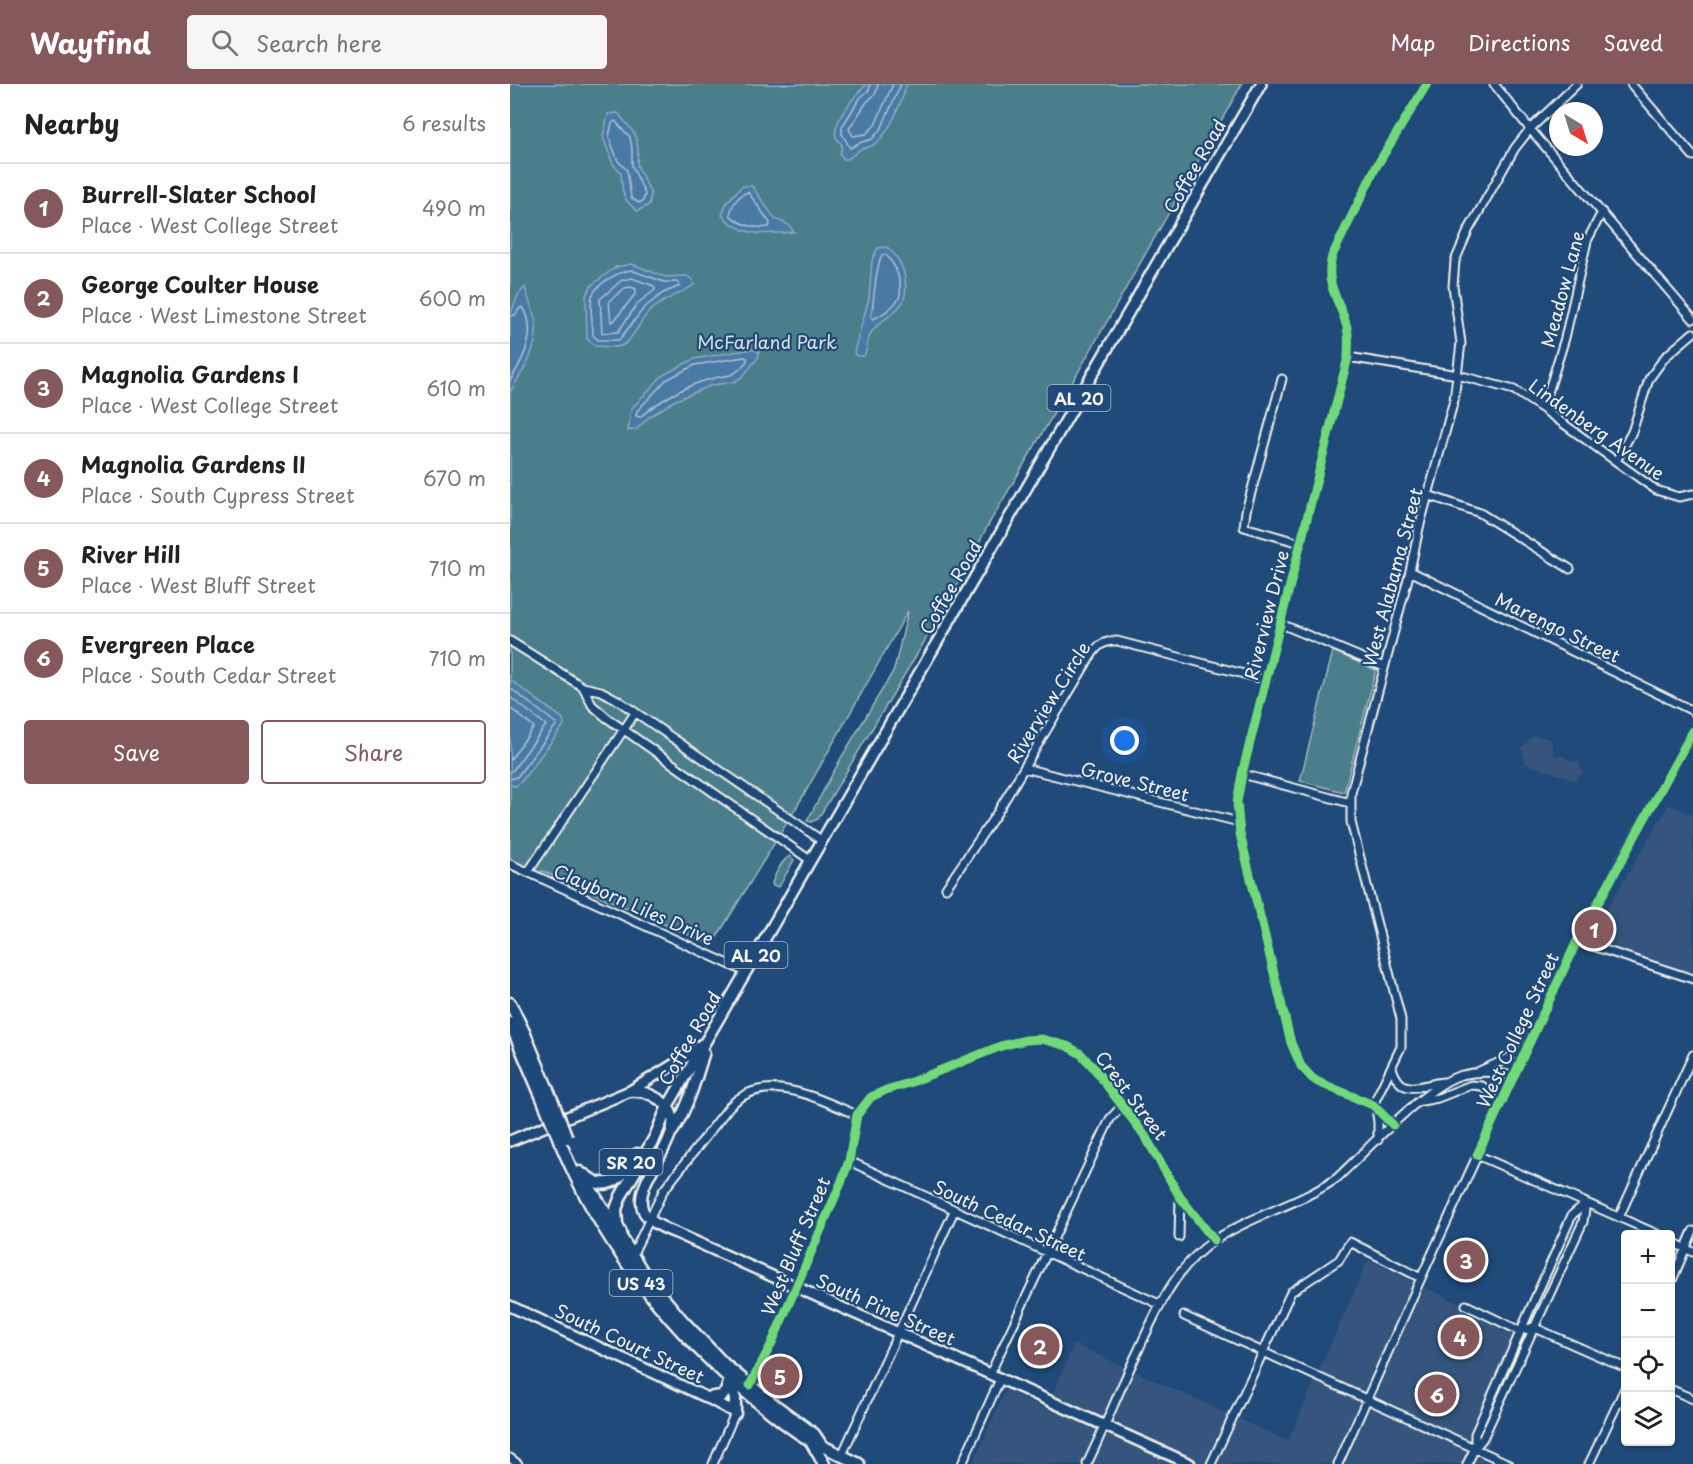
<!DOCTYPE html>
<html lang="en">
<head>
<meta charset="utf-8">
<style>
	body { margin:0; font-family:"Playpen Sans",sans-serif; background:#f6f6f6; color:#222 }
	.controls { position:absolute; right:18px; bottom:18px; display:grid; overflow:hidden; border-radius:6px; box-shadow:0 2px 4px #0004 }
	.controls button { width:54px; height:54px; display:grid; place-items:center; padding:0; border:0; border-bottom:2px solid #e0e0e0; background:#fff; color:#222; font:30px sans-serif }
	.compass { position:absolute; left:1039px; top:18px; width:54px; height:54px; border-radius:50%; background:#fff; box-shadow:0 2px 4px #0004; rotate:142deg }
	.you { position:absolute; left:615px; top:657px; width:21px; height:21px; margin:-15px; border:4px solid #fff; border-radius:50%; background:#1a73e8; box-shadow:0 0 0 9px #1a73e833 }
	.badge { display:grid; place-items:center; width:39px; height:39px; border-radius:50%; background:#85585c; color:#fff; font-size:20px; font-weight:700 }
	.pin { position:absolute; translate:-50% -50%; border:3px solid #fff; box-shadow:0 2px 6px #0006 }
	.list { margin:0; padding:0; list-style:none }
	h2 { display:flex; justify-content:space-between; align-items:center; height:78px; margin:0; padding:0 24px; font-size:26px }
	h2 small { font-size:20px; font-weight:400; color:#767676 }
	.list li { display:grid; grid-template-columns:39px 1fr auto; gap:18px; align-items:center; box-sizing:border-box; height:90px; padding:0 24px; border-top:2px solid #e0e0e0 }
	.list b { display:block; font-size:22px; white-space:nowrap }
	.list p { margin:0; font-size:20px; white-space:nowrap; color:#767676 }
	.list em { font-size:20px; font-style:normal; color:#767676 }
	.actions { display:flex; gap:12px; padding:18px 24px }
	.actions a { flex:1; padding:14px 0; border:2px solid #85585c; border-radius:6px; text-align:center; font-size:21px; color:#85585c }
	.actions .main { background:#85585c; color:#fff }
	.icon { flex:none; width:33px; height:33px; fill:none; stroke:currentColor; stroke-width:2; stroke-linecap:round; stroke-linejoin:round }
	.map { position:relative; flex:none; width:1183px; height:1380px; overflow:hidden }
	header { display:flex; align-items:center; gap:36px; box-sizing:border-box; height:84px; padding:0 30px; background:#85585c; color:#fff }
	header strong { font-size:28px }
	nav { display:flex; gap:33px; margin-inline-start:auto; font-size:21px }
	.search { width:420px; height:54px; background:#f6f6f6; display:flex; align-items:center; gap:15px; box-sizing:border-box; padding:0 21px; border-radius:6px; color:#767676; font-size:22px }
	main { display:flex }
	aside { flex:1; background:#fff }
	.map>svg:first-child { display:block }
	.built { fill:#34557e }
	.green { fill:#4c7e8b; stroke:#a0b8ba; stroke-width:1.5 }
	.water { fill:#4a7aa6; stroke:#8eaac0; stroke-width:1.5 }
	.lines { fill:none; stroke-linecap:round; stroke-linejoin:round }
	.shore { stroke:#b0c1ce; stroke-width:1.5 }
	.minor-casing { stroke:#f4f1e8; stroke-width:11 }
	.major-casing { stroke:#f4f1e8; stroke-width:14 }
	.highway-casing { stroke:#f4f1e8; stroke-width:15 }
	.minor { stroke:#1f4a7a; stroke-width:7 }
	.major { stroke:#1f4a7a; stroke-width:9 }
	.highway { stroke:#1f4a7a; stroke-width:10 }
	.highway-bridge-casing { stroke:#f4f1e8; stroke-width:15; stroke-linecap:butt }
	.highway-bridge { stroke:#1f4a7a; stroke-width:10 }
	.cycleway-casing { stroke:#1f4a7a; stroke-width:13 }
	.cycleway { stroke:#71d979; stroke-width:9 }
	.labels { text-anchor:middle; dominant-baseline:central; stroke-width:4.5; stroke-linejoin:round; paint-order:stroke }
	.shield { fill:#1f4a7a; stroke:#b4bfc7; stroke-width:1.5 }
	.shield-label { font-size:16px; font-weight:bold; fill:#f4f1e8 }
	.street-label { font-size:18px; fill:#f4f1e8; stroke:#1f4a7a }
	.park-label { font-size:18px; fill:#dbe0da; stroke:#1f4a7a }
</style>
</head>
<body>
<header>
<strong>Wayfind</strong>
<div class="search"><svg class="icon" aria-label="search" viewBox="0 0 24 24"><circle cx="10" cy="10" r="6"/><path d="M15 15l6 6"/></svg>Search here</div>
<nav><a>Map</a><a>Directions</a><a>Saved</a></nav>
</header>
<main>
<aside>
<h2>Nearby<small>6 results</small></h2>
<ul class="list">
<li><span class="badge">1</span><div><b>Burrell-Slater School</b><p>Place · West College Street</p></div><em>490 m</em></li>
<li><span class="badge">2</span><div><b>George Coulter House</b><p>Place · West Limestone Street</p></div><em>600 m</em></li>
<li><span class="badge">3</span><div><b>Magnolia Gardens I</b><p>Place · West College Street</p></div><em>610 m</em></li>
<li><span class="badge">4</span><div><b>Magnolia Gardens II</b><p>Place · South Cypress Street</p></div><em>670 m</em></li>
<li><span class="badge">5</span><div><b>River Hill</b><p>Place · West Bluff Street</p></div><em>710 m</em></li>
<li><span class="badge">6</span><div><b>Evergreen Place</b><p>Place · South Cedar Street</p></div><em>710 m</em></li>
</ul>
<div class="actions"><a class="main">Save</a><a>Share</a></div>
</aside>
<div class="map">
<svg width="1183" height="1380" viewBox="0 0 1183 1380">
	<rect width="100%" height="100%" fill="#1f4a7a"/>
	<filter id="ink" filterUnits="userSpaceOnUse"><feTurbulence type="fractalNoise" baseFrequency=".0167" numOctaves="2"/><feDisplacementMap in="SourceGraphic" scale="12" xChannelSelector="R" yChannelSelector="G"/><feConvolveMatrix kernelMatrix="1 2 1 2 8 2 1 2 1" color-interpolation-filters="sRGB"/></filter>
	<g filter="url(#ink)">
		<path class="built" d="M1024,651L1041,655L1045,672H1056L1055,675L1069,678L1072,689L1065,696L1016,680L1011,664Z
			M1159,720L1183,732V890L1080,854Z
			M858,1176L1018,1252L972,1379L973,1380H462L496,1306L536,1325L564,1260L778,1357Z"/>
		<path class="green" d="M0,0H732L566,292L477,443L443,510L308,735L301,738L297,737L331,674L384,586L398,527L292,714L202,861L32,787L25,796L0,786V701L6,702L53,635L0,596Z
			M823,567L866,586L834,708L790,697Z
			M280,772L284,776L269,803L263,802L262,799C266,789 271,777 280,772Z"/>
		<path class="water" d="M357,0H397C391,19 375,65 352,64L338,75H334L330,70L332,61C330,58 327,56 326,53C321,39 347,9 357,0Z
			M108,29L125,50L128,64L127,81L141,110L139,121L127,127C112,115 112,108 111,89L103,80L93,53L98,30Z
			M232,102H242L265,135L279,141L284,148C257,150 232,154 212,131L217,118Z
			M377,163C380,167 385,170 387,174C396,186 400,212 389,223C380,233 368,238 361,249C357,256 358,265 354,272H346L344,268L359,214L362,176L368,164Z
			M122,180L155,193L177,192L183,196L184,201C169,211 152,215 139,228C129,237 125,254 113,261C106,265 93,262 85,262L77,255L76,211L82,201L106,183Z
			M15,203C18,215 24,227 26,239C29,264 13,287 0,308V232L8,211Z
			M242,265L249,268L248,274L232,293L224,298L202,301L164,317L139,333L127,345L118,347L121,325L153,291L184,275Z
			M0,596L53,635L54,641L11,698L6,702L0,701Z"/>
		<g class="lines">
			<path class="shore" d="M360,0L359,6L350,14L332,43V50L340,64L349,59L362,55L371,45L391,0
				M368,0L366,9L356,19L339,45L343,52L356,50L365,41L383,0
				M105,37L120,53L122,65V82L135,110L133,117L129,119L121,114L117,86L108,77L99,53L102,39Z
				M238,108L260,139L259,143C246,145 230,141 220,131C221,122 229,110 238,108Z
				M375,170C385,179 394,200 389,214C385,222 371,232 363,235L361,232C365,214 364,187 372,171Z
				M121,186L154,198H168L170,202L153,209L134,224L109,256H88L83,251C83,240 79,223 82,212C87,199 108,188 121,186Z
				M122,194L144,202L145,206L128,219L108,248L92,249L90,215L112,196Z
				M121,203L126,205V209L104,237L101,238L99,217L115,204Z
				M0,232L5,231L10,224L13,223C28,248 14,274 0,297
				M234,273L237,274V277C221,296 222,289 201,295C178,300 147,318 130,333L126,332L127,327L156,296L185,281Z
				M0,604L47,640L7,693L0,695
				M0,613L36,641L3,686L0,688
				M0,624L24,643L0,676"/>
			<defs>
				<path id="minor" d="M984,0L1020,45L1183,235
					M1121,0L1183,72
					M838,273L948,291L1004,306L1033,325L1146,406L1169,413L1183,410
					M772,295L736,427L734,443L790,459
					M1033,325L1055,254L1077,157L1092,128
					M1106,377L1122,348L1139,295L1155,273L1183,249
					M918,411L970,429L1060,485
					M900,487L1183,627
					M771,540L874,583
					M0,557L73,603L91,607L106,615L311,756
					M73,603L82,621L97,634L300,776
					M514,684L729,738
					M732,690L840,719
					M0,780L236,888
					M18,788L125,629
					M436,804L487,729L576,580C584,566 590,556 607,557L757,596
					M1067,857L1183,895
					M882,984C892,1014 908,1001 933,998
					M969,987L997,975L1015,963
					M912,1017L928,1014L961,1001L972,1002L979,1008L987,1026
					M863,1021L891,963V935L841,738V709L900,487L909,444L944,316L951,259L943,202L945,177L958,147L1005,64L1020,45L1067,0
					M866,1024L868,1038V1056
					M883,1041L863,1021L808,998L802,994L791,982L781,959L730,750L727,718L732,690L838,273C838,262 840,251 836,240C829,214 814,201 822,172L866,83L917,0
					M967,1071L1147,1150
					M339,1077L649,1220
					M1109,1133L1183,971
					M669,1153L670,1113
					M1160,1157L1183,1168
					M122,1172L153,1107L219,1023C255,985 308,1015 347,1031
					M1160,1201L1183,1147
					M956,1221L1010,1247L1023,1243L1116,1284
					M674,1232L999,1380
					M480,1290L600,1035L613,1021
					M240,1301L261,1261L331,1099L339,1077L347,1031L361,1013L376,1006L399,999L491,962L516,956L532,955L557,962L571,970L583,983L635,1052L670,1113L704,1156
					M1160,1305L1183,1315
					M965,1364V1350L1062,1131L1076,1119
					M332,1371L444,1127
					M0,1374L8,1380
					M203,1380L225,1329
					M452,1380L490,1295
					M577,1380C595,1343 610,1304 628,1267C647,1226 665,1182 705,1156C744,1130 789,1121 827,1094C855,1068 918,999 952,991C970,986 987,988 1003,992
					M701,1380L781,1208L829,1176L840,1158L911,1194
					M828,1380L911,1194L1053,885L1109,779L1183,647
					M957,1380L965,1364L973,1354L1073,1138L1076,1119
					M1079,1380L1116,1302"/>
				<path id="major" d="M120,1007C133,1007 139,1009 150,1016C191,1043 120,1093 133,1126C138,1140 162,1147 175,1153L680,1380
					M158,1022L751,0
					M163,1047C178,1023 186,996 194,969
					M0,1057L120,1007L176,973L192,960
					M0,1222L198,1314L225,1329"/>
				<path id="highway" d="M0,919L15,950L43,1018
					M0,939L35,1021
					M50,1058C92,1160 162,1250 249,1319C265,1331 282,1347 300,1356C316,1364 333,1372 349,1380
					M70,1088L136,1193L172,1236L214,1280L254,1313L304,1350L310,1359
					M75,1091C99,1112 114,1090 127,1070
					M111,1149L107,1140L106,1125L111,1112L145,1053L158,1022
					M219,1295L225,1315V1329
					M198,1314L211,1312L216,1308L219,1298
					M300,1356L314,1380"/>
			</defs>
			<use href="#minor" class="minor-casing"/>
			<use href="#major" class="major-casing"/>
			<use href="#highway" class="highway-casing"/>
			<use href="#minor" class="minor"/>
			<use href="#major" class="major"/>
			<use href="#highway" class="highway"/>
			<defs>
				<path id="highway-bridge" d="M43,1018L57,1054
					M35,1021L50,1058"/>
			</defs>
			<use href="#highway-bridge" class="highway-bridge-casing"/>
			<use href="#highway-bridge" class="highway-bridge"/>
			<defs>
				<path id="cycleway" d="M883,1041L863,1021L808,998L802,994L791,982L781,959L730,750L727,718L732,690L838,273C838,262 840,251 836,240C829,214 814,201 822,172L866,83L917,0
					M967,1071L1067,857L1183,647
					M240,1301L261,1261L331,1099L339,1077L347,1031L361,1013L376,1006L399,999L491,962L516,956L532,955L557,962L571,970L583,983L635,1052L670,1113L704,1156"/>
			</defs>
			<use href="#cycleway" class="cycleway-casing"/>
			<use href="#cycleway" class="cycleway"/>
		</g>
	</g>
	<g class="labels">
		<g class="shield">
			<rect x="537.5" y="301" width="63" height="26" rx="4.5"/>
			<rect x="214.5" y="858" width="63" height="26" rx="4.5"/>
			<rect x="89.5" y="1065" width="63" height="26" rx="4.5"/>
			<rect x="99.5" y="1186" width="63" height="26" rx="4.5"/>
		</g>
		<g class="shield-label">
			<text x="569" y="314">AL 20</text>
			<text x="246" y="871">AL 20</text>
			<text x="121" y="1078">SR 20</text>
			<text x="131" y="1199">US 43</text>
		</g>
		<g class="street-label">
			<text transform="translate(684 82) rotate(-60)">Coffee Road</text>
			<text transform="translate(1052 205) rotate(-75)">Meadow Lane</text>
			<text transform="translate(1087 345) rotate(35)">Lindenberg Avenue</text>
			<text transform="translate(882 493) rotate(-75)">West Alabama Street</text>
			<text transform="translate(440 503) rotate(-60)">Coffee Road</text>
			<text transform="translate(756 531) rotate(-76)">Riverview Drive</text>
			<text transform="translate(1048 543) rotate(26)">Marengo Street</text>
			<text transform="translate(538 618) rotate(-58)">Riverview Circle</text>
			<text transform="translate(625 697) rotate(14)">Grove Street</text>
			<text transform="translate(124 820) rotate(24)">Clayborn Liles Drive</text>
			<text transform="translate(1007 946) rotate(-65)">West College Street</text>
			<text transform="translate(179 954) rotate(-60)">Coffee Road</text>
			<text transform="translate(622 1011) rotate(53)">Crest Street</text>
			<text transform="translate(500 1136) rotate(25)">South Cedar Street</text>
			<text transform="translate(285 1162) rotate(-67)">West Bluff Street</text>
			<text transform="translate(376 1225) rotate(24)">South Pine Street</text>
			<text transform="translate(120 1259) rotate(25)">South Court Street</text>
		</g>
		<g class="park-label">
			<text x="257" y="257">McFarland Park</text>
		</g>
	</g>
</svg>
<div class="controls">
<button>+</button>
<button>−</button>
<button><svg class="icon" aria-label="locate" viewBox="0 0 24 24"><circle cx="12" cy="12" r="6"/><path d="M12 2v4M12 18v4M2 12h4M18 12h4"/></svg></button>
<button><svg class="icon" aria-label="layers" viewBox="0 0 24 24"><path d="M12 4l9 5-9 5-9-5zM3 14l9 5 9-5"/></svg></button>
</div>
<svg class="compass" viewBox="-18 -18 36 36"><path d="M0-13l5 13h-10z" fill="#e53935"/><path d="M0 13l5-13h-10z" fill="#767676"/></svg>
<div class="you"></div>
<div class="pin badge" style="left:1084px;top:845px">1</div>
<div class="pin badge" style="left:530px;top:1262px">2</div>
<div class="pin badge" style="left:956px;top:1176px">3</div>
<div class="pin badge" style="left:950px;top:1253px">4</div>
<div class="pin badge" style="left:270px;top:1292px">5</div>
<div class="pin badge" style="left:927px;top:1310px">6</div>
</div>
</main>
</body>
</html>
